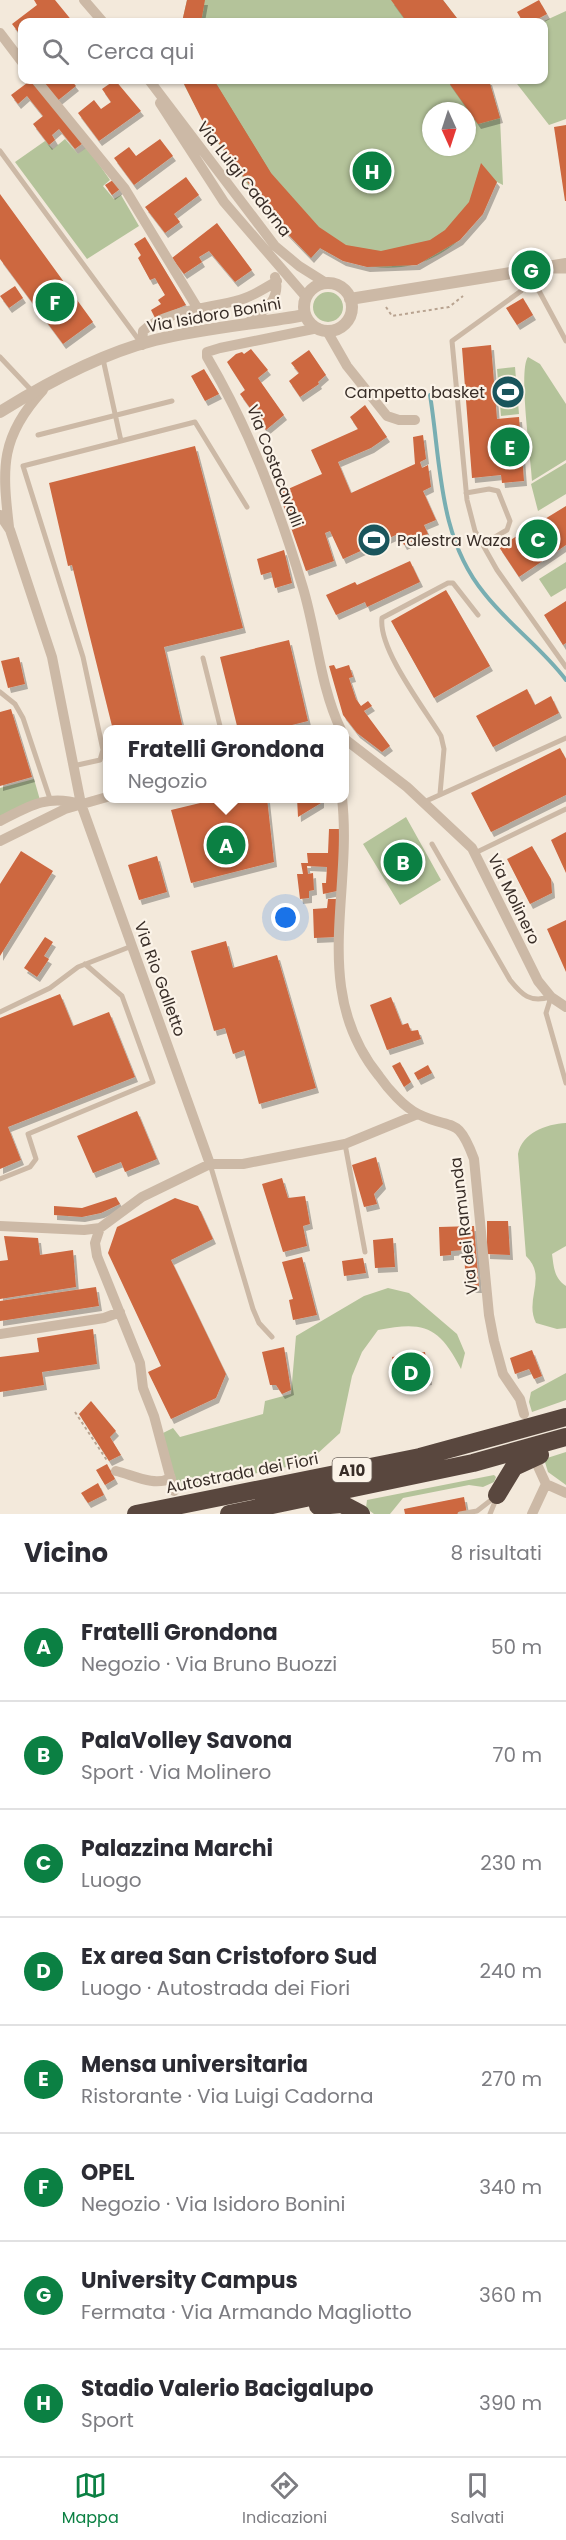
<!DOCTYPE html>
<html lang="it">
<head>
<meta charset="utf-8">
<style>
	body { margin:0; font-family:Poppins,sans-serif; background:#f7f7f7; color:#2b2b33 }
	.compass { position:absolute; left:422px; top:102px; width:54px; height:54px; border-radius:50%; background:#fff; box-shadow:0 2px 4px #0004; rotate:177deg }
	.you { position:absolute; left:286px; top:918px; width:21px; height:21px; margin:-15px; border:4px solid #fff; border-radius:50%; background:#1a73e8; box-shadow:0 0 0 9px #1a73e833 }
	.badge { display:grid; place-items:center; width:39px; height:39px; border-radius:50%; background:#0b8043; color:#fff; font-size:20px; font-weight:700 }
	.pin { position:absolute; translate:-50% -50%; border:3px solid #fff; box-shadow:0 2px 6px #0006 }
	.popup { position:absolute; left:103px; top:725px; width:246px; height:78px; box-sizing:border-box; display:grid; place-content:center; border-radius:12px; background:#fff; filter:drop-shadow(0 2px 4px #0005); font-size:20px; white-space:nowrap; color:#7c7c81 }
	.popup b { font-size:22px; color:#2b2b33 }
	.popup::after { content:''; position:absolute; left:50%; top:100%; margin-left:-12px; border:12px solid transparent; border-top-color:#fff }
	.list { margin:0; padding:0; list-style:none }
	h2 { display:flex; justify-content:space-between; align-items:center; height:78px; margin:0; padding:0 24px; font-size:26px }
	h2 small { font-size:20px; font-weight:400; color:#7c7c81 }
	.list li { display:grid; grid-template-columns:39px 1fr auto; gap:18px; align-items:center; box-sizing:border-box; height:108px; padding:0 24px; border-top:2px solid #e1e1e2 }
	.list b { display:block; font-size:22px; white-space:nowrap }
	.list p { margin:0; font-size:20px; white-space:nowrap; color:#7c7c81 }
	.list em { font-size:20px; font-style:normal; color:#7c7c81 }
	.icon { flex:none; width:33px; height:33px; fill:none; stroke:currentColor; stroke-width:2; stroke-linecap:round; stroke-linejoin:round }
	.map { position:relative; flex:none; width:566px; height:1514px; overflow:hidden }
	.search { position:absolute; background:#fff; box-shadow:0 2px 4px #0004; left:18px; right:18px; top:18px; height:66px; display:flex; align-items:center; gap:15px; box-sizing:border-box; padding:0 21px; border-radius:12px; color:#7c7c81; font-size:22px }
	.sheet { height:942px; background:#fff }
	nav { display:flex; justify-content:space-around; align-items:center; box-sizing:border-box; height:84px; border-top:2px solid #e1e1e2; background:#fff; font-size:16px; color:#7c7c81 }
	nav a { display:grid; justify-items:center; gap:3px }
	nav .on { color:#0b8043 }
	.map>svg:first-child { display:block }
	.green { fill:#b4c39a; fill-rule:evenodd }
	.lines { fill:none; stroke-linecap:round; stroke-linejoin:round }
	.stream { stroke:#78aeb2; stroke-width:4 }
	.building { fill:#cd6740; filter:url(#shadow) }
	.path { stroke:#b8a390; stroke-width:2; stroke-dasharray:3 3; stroke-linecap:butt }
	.service { stroke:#ccb9a6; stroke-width:5 }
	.minor { stroke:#ccb9a6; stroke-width:10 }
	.tertiary { stroke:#ccb9a6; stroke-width:12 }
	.motorway { stroke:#59473e; stroke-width:18 }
	.labels { text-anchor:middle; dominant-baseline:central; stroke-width:4.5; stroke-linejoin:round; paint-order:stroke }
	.shield { fill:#fbf3e8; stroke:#726861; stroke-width:1.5 }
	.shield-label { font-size:15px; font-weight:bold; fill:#382d27 }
	.street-label { font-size:16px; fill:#382d27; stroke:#fbf3e8 }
	.poi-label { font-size:16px; fill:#382d27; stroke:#fbf3e8; text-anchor:end }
</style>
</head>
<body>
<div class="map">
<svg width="566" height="1514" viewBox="0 0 566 1514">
	<defs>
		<filter id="shadow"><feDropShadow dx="3" dy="5" stdDeviation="0" flood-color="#0004"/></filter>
	</defs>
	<rect width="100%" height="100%" fill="#f3e9db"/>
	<path class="green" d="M187,0H443L460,22H182Z
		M566,11V119L549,125L514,80H544L542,22Z
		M182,80H489L500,118L503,185L497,182C486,199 472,229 458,241C416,277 365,274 320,248L311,258C265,211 209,139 182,80ZM431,111H467V147H431Z
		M65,139L78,154L87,147L110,180L103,186L114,199L121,195L139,226L87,259L15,162L45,141L53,149Z
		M313 307a15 15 0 1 1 30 0a15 15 0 1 1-30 0Z
		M528,357L540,364L566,404V460L532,481C531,459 518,370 528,357Z
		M515,367L519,414L501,416L497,369Z
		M566,463V494L538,511L531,484Z
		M566,562V588L551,597L539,579Z
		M34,779L40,800L0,818V788Z
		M406,817L441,880L400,905L363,844Z
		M566,1123V1246L552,1254C554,1268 554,1278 566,1286V1328L557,1329L536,1323C524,1299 548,1277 526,1256L518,1154C522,1133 546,1124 566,1123Z
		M388,1288L409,1293L457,1334L465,1353L461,1369C439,1326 424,1321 378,1330L362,1352L352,1376L340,1433L317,1454L301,1464L179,1489L161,1434L173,1428L180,1437L263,1414L265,1401L291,1394L296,1336L364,1296Z
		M566,1373V1400L532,1412L529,1402L531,1392Z
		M566,1452V1485L548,1472L544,1459Z
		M494,1475L496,1477L494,1482L483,1487L469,1485L403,1498L390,1514H374L366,1508L367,1500Z"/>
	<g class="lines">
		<path class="stream" d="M430,395C441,463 438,537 484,593C509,625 542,648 566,680"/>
	</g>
	<path class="building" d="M34,0H55L73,22H22V37L12,24L37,5Z
		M187,0H205L201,22H182Z
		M391,0H443L460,22H407Z
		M539,0L547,14L532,22L530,20L523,22L517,12Z
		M31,80L83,143L75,149L59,129L52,135L55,140L49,145L33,124L43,116L27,96L18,104L11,95Z
		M39,80H52L56,84L62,80H71L76,86L56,102Z
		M115,80L141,111L99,141L78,113L94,100L101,109L111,102L102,89Z
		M182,80H214L271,173L319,227L346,245L381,251L430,240L445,230L469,202L481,163L497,182L483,214L460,240L417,265L367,267L343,261L320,248L311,258L280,226L202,120Z
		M447,80H489L500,118L478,124Z
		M566,125V201H565L554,127Z
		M160,139L173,156L134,185L114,158L129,147L136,156Z
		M186,177L199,195L174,214L180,222L165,233L145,207Z
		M113,180L120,189L112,195L105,185Z
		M0,194L93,322L63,344L0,259Z
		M217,223L252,270L235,282L209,251L199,257L202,262L184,274L172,258Z
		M145,237L186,305L155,318L151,310L161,304L158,300L165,295L155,278L150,280L138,258L141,255L134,244Z
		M15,286L23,298L9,308L0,296Z
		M523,298L533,315L517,325L506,308Z
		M491,345L497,419L519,417L524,481L502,483L501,475L472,478L462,348Z
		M251,349L268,370L258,378L284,415L266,430L240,394L245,390L227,362L236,354L242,352L244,354Z
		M309,350L326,375L318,382L319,384L300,397L289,381L299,373L291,363Z
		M204,369L219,394L205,401L191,376Z
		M365,405L387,437L371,448L338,462L351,493L415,464L413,437L423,435L426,459L420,462L422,468L428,465L431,487L423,491L436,520L424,525L428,534L404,545L398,534L343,559L330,531L325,533L334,561L306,571L279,493L322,474L311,450L358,429L350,417Z
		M195,446L243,628L164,647L183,729L113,730L72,565L68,566L49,483Z
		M566,506V545L519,577L499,547Z
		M284,550L292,583L275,588L271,572L261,575L257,559Z
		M410,561L420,582L367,607L365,602L336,615L326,595L355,582L357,585Z
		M446,590L490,666L434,698L391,621Z
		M566,601V643L563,645L544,615Z
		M289,640L308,721L272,730H238L220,657Z
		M19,657L25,684L8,688L1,661Z
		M334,665L336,669L349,665L353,677L349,678L356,699L361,706L368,701L372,706L364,711L390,746L382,752L357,733L343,715L329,666Z
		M527,689L535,705L551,696L559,713L493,747L476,716Z
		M11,709L32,777L0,786V712Z
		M560,748L566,759V795L491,832L471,793Z
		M221,798H267L274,862L191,883L171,810Z
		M297,798H321V803L298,817Z
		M329,829H342L337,891L323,894L322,883H326L327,867L307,866L308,874L313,873L314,890L309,891V898L300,899L297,874H303L301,863H308L307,853H328Z
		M566,832V873L551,840Z
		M532,846L551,879L552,893L530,904L507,859Z
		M21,851L53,871L0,956V884Z
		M157,856L167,892L139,900L128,865Z
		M328,899H336V937L314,938L313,909L327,908Z
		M566,920V972L547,929Z
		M45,937L53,942L44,956L49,959L37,977L24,968Z
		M226,941L233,968L277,955L316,1088L259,1104L244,1050L233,1054L225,1028L214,1031L191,951Z
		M60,994L73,1026L109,1012L135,1077L8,1127L21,1160L0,1169V1018Z
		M391,997L402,1025L408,1023L411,1031L418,1030L421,1039L387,1050L370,1005Z
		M400,1062L411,1082L404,1087L392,1066Z
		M428,1065L432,1073L418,1080L414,1073Z
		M137,1111L157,1159L125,1172L121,1162L93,1173L77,1136Z
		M376,1157L383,1184L374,1194L377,1204L364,1207L352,1165Z
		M282,1178L288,1198L305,1196L310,1224L303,1226L307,1246L283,1252L262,1184Z
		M116,1197L120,1204L101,1213L82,1217L54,1215V1206L82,1208Z
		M175,1198L198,1206L213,1239L171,1260L226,1374L216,1398L171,1419L148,1372L161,1366L108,1253L117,1227Z
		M487,1221H508L510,1255L487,1254Z
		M474,1226L479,1288H466L464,1250L451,1251V1255L440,1256L439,1227Z
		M4,1236L38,1238L40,1255L73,1250L76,1287L0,1299V1261L8,1260Z
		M393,1238L395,1267L375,1268L373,1240Z
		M302,1257L317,1315L293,1320L289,1300L293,1299L282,1262Z
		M363,1258L366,1273L344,1276L342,1261Z
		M96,1287L99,1306L0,1321V1301Z
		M93,1329L97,1364L42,1372L44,1385L0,1392V1357L39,1352L37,1338Z
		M284,1347L291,1390L282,1394L276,1385H270L262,1352Z
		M532,1350L542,1376L534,1379L529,1369L515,1374L510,1358Z
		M425,1352L429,1380L396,1385L392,1357Z
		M91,1401L116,1431L110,1437L121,1455L109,1461L79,1414Z
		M107,1464L115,1479L105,1485L96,1470Z
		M98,1483L104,1495L88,1503L81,1493Z
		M464,1497L467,1514H405L404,1509Z"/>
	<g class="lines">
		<path class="path" d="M386,307L392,316L449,307L463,296
			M75,1412L108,1462"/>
		<path class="service" d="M0,151L141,343
			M533,270L521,291L452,341L467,500L475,531L497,570L566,667
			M554,271H566
			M531,276L566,341
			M0,357L32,391
			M103,359L121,441
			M38,435L172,401
			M466,493L489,489L498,491L510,521L507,530L483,544
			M203,658L221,730
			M0,692L15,704L23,718L50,799
			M73,766L100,760L103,750L83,657L23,466L195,422L247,507
			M440,794L444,749L441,736C424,708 378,649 382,618L448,583H453L478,615
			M424,802L566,738
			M432,844L510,980C522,995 530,1003 550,997
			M475,853L566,809
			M551,997L546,1013L566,1083
			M0,1012L50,988L78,967L132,946
			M345,1144L365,1252
			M210,1164L253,1309L259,1323L272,1337
			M0,1179L30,1167L36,1159L28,1134L153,1082L122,996L85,964
			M460,1514L477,1511L495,1497
			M490,1514L497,1497"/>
		<path class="minor" d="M84,0L103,22
			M0,33L22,62
			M36,80L125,189L198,309
			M149,80L275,246L299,266L326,283
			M160,103L224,202L306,297
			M245,325C262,312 282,301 275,277
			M318,328L220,348L207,352V357C250,430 279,508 303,588C317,635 320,686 341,730
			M327,331L347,366L387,416L399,420H415
			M142,345L143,331C163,311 212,308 239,300C252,297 265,288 277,281
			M0,515L10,530L52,657L81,804L210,1164
			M9,527C2,467 0,437 43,390
			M346,740L407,787L472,848L538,981L551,997L566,1007
			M342,798C353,895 310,991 379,1076C388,1089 404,1107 418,1114C453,1131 457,1114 474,1159L489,1315L494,1341L503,1374L520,1399L524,1414
			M0,821C29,806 47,794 81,804
			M0,841L65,809L107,797
			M0,1226L84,1230L100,1228L142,1197L210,1164H243L345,1144L418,1114
			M100,1228L95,1243L97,1256L140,1363L143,1388L154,1416L174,1491
			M0,1334L104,1318L120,1312
			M535,1460L546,1484L566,1493
			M116,1471C133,1475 154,1487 171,1478
			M532,1514L546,1484"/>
		<path class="tertiary" d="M304 307a24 24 0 1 1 48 0a24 24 0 1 1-48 0Z
			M350,299L566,264
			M0,412C48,382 100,354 155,340C204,328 255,324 305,315"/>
		<path class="motorway" d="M497,1495L514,1467L540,1455
			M318,1506L342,1504L361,1514
			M136,1514L420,1457L566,1417
			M229,1514L473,1463L566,1437"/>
	</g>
	<defs>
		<symbol id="stadium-disc" viewBox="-11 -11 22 22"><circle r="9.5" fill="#1a555c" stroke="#fbf3e8"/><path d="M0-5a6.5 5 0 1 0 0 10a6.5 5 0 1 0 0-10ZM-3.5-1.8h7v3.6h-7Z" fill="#fff"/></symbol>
	</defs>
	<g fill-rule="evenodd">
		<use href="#stadium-disc" x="489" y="373" width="38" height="38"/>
		<use href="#stadium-disc" x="355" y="521" width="38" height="38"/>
	</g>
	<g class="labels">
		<rect class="shield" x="332.5" y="1458" width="39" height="24" rx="4.5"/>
		<g class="shield-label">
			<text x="352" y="1470">A10</text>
		</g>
		<g class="street-label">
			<text transform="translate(244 179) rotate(52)">Via Luigi Cadorna</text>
			<text transform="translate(214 315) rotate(-10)">Via Isidoro Bonini</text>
			<text transform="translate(275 466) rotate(69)">Via Costacavalli</text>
			<text transform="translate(514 899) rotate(64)">Via Molinero</text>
			<text transform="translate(160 979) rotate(70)">Via Rio Galletto</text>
			<text transform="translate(464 1226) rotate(-97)">Via dei Ramunda</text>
			<text transform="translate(242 1473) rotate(-11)">Autostrada dei Fiori</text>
		</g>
		<g class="poi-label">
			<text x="485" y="392">Campetto basket</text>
			<text x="397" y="540" text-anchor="start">Palestra Waza</text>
		</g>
	</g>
</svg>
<svg class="compass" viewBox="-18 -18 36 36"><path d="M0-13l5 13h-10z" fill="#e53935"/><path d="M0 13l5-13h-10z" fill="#7c7c81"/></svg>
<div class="you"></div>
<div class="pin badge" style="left:226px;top:845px">A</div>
<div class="popup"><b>Fratelli Grondona</b>Negozio</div>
<div class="pin badge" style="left:403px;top:862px">B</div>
<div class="pin badge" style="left:538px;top:539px">C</div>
<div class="pin badge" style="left:411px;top:1372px">D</div>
<div class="pin badge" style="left:510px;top:447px">E</div>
<div class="pin badge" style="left:55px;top:302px">F</div>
<div class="pin badge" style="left:531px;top:270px">G</div>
<div class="pin badge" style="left:372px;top:171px">H</div>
<div class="search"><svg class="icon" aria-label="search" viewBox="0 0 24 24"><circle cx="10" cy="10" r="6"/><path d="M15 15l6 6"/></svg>Cerca qui</div>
</div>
<section class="sheet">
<h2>Vicino<small>8 risultati</small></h2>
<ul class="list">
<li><span class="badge">A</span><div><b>Fratelli Grondona</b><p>Negozio · Via Bruno Buozzi</p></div><em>50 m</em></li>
<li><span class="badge">B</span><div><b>PalaVolley Savona</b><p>Sport · Via Molinero</p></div><em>70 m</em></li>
<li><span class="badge">C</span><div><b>Palazzina Marchi</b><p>Luogo</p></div><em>230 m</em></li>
<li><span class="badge">D</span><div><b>Ex area San Cristoforo Sud</b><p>Luogo · Autostrada dei Fiori</p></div><em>240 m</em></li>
<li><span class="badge">E</span><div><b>Mensa universitaria</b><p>Ristorante · Via Luigi Cadorna</p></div><em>270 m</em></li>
<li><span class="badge">F</span><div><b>OPEL</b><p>Negozio · Via Isidoro Bonini</p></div><em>340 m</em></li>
<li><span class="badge">G</span><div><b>University Campus</b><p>Fermata · Via Armando Magliotto</p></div><em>360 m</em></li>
<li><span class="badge">H</span><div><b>Stadio Valerio Bacigalupo</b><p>Sport</p></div><em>390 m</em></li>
</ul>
</section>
<nav>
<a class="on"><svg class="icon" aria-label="map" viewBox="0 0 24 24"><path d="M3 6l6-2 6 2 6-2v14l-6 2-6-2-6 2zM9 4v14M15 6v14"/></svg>Mappa</a>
<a><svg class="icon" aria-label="directions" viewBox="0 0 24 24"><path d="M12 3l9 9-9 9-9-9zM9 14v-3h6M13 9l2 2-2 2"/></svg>Indicazioni</a>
<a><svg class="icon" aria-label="saved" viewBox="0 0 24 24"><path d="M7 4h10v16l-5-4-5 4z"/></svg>Salvati</a>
</nav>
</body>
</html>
